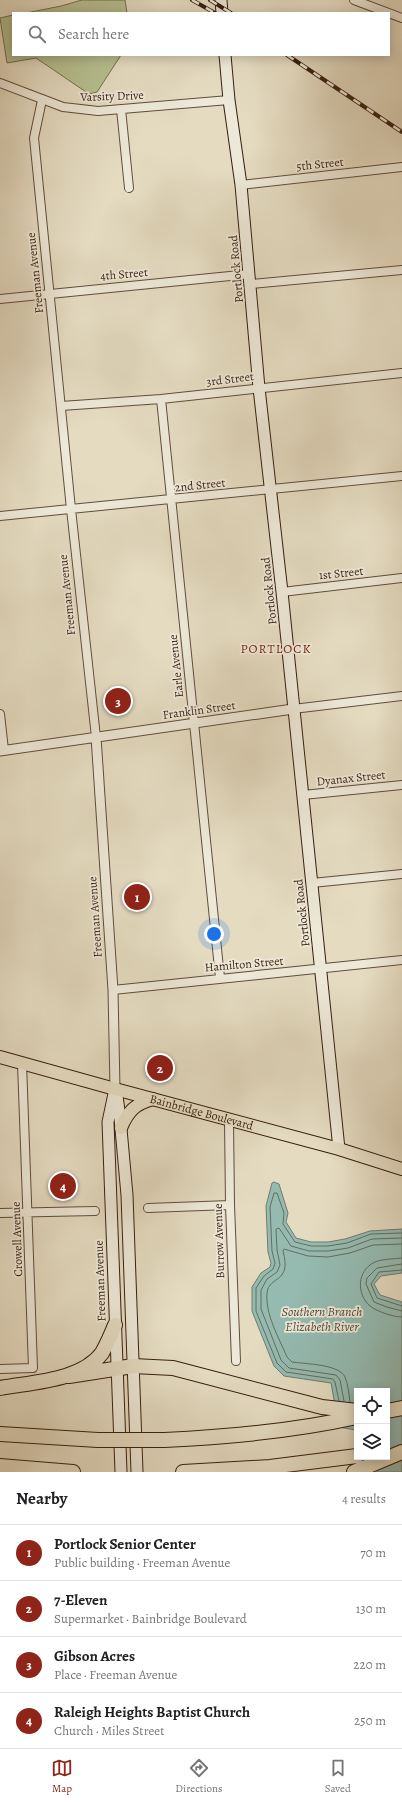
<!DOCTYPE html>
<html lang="en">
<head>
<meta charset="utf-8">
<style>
	body { margin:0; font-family:Alegreya,serif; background:#f2f2f2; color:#202124 }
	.controls { position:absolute; right:12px; bottom:12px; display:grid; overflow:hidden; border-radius:0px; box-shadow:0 2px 10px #0003 }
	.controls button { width:36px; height:36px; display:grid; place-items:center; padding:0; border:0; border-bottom:1px solid #e0e0e0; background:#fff; color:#202124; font:20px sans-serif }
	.you { position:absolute; left:214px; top:934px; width:14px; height:14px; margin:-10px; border:3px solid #fff; border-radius:50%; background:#1a73e8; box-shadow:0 0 0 6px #1a73e833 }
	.badge { display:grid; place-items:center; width:26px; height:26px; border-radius:50%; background:#8f2418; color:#fff; font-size:13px; font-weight:700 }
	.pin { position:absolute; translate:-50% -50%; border:2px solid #fff; box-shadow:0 1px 4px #0006 }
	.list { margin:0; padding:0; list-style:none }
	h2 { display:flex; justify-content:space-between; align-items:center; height:52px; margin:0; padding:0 16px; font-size:17px }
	h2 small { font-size:13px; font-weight:400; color:#757577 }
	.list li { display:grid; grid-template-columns:26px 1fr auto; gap:12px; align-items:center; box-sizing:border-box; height:56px; padding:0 16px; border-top:1px solid #e0e0e0 }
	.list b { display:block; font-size:15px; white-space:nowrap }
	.list p { margin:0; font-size:13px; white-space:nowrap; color:#757577 }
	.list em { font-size:13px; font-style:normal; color:#757577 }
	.icon { flex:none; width:22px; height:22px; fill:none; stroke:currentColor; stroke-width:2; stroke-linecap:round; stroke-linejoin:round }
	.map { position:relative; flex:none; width:402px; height:1472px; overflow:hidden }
	.search { position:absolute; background:#fff; box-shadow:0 2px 10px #0003; left:12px; right:12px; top:12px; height:44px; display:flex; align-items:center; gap:10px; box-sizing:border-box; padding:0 14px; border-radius:0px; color:#757577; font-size:15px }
	.sheet { height:276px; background:#fff }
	nav { display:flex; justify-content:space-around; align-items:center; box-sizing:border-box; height:56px; border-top:1px solid #e0e0e0; background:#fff; font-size:11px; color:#757577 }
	nav a { display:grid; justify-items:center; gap:2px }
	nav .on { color:#8f2418 }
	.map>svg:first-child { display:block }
	.pitch { fill:#b6c091; stroke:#766e50 }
	.water { fill:#95bbb1; stroke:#6f7c70 }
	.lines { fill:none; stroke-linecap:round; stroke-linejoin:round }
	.shore { stroke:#666c60; stroke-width:1 }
	.minor-casing { stroke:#624c3c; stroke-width:10 }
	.tertiary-casing { stroke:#624c3c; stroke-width:11 }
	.secondary-casing { stroke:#371d0f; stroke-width:13 }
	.primary-casing { stroke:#371d0f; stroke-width:14 }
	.motorway-casing { stroke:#371d0f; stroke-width:16 }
	.minor { stroke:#ede8d7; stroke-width:8 }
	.tertiary { stroke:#ede8d7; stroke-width:9 }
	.secondary { stroke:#ede8d7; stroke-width:11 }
	.primary { stroke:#e4dbc1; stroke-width:12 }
	.motorway { stroke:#e4dbc1; stroke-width:14 }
	.rail-casing { stroke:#371d0f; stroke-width:4 }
	.rail { stroke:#ede8d7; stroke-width:2.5; stroke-dasharray:8; stroke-linecap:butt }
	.motorway-bridge-casing { stroke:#371d0f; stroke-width:16; stroke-linecap:butt }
	.motorway-bridge { stroke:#e4dbc1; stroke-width:14 }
	.labels { text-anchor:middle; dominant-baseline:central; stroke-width:3.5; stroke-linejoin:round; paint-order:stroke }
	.street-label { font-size:12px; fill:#371d0f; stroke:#ede8d7 }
	.neighbourhood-label { font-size:13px; letter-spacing:1px; fill:#7a1f14; stroke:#ede8d7 }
	.water-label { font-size:13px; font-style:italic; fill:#534c40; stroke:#ede8d7 }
</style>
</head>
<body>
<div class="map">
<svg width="402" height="1472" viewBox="0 0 402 1472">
	<rect width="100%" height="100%" fill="#e4dbc1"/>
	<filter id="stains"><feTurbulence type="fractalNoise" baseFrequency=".005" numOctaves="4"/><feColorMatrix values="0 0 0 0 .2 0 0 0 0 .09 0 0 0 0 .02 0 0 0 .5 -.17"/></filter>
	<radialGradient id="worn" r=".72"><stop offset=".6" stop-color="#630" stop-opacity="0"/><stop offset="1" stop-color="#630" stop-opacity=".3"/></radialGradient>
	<path class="pitch" d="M82,0H125L127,13H26L61,6Z
		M13,15V55H121L97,92L89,94L36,58L7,63L0,18Z"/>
	<path class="water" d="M274,1182L279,1184L288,1213L286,1222L296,1238L311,1242H328L345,1239L370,1231L402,1229V1273L381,1276L374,1284L380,1295L402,1302V1472H377V1457H387V1391H357V1430H355L339,1427L331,1383L284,1376L274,1366L252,1311V1287L261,1273L270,1267L271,1263L268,1252L266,1206L272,1183Z"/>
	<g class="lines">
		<path class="shore" d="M402,1258C394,1259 382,1259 375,1262C357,1270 356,1294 370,1306C378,1312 393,1317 402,1317
			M402,1264L377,1268L367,1278L366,1284L374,1302L387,1307L402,1311
			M402,1270L379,1272L371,1284L377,1298L402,1306
			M339,1401L335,1382L333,1379L286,1372L277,1363L256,1311V1288L264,1276L273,1269L275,1263L272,1251L270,1207L274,1193H277L284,1213L283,1224L295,1242L311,1246H328L347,1243L371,1234L402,1233
			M344,1401L340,1380L336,1375L289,1368L281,1360L261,1309V1290L267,1279L277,1272L280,1265L277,1250L276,1229L279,1228L291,1246L309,1251H328L348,1248L372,1239L402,1238
			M350,1402C349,1394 348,1384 345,1377C339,1364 305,1364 292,1362L287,1357C279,1338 265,1314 267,1293C269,1275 292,1284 283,1251L284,1249L308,1256L328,1257L350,1253L373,1245L402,1244"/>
		<defs>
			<path id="minor" d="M354,0L402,18
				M0,83L63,107L98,111L229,100
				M42,100L34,138L71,509L96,737
				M121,109L129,188
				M241,185L402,167
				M251,284L402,270
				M0,299L250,274
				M161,399L220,978
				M61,406L161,399L402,373
				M0,516L402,476
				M282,592L402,578
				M293,709L402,696
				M0,714L4,750
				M303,795L402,785
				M312,883L402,874
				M113,990L402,960
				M229,1120L230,1205L236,1361
				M148,1208L230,1205
				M0,1213L95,1211
				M0,1369L33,1368L22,1063"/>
			<path id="tertiary" d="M96,737L113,990L115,1089
				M0,751L293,709"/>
			<path id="secondary" d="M221,0L222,13
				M225,55L229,100L241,185L259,388L282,592L339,1149
				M115,1089L108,1122L121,1472
				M117,1096L120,1118L127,1195L137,1472"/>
			<g id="primary">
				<path id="s1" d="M0,1057L115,1089L339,1149L402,1169"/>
				<path d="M121,1128C128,1111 135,1104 153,1099"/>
			</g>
			<path id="motorway" d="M69,1376L133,1366L173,1368L322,1407L357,1411
				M0,1388C32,1382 81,1381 102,1353C107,1344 111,1335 115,1325
				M387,1411L402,1408
				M0,1434L98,1440
				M164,1440C229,1437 294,1431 357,1417
				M0,1466L73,1472
				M183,1472L270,1467L357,1456
				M354,1472L402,1452"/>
		</defs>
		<use href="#minor" class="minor-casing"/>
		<use href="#tertiary" class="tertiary-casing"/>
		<use href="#secondary" class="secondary-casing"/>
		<use href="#primary" class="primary-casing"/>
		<use href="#motorway" class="motorway-casing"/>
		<use href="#minor" class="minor"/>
		<use href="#tertiary" class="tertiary"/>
		<use href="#secondary" class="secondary"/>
		<use href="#primary" class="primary"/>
		<use href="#motorway" class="motorway"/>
		<defs>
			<path id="rail" d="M192,0L215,13
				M210,0L231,13
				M287,55L402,132"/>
		</defs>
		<use href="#rail" class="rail-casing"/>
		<use href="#rail" class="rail"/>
		<defs>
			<path id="motorway-bridge" d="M98,1440H164"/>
		</defs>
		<use href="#motorway-bridge" class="motorway-bridge-casing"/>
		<use href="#motorway-bridge" class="motorway-bridge"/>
	</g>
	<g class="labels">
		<g class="street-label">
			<text transform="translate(112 96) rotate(-2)">Varsity Drive</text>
			<text transform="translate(320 164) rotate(-6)">5th Street</text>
			<text transform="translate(236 269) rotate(-95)">Portlock Road</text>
			<text transform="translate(35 273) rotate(-96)">Freeman Avenue</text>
			<text transform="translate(124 274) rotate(-5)">4th Street</text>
			<text transform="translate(230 379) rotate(-7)">3rd Street</text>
			<text transform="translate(200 485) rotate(-6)">2nd Street</text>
			<text transform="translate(341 573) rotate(-6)">1st Street</text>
			<text transform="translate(269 591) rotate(-96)">Portlock Road</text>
			<text transform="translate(67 595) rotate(-96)">Freeman Avenue</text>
			<text transform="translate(176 666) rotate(-96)">Earle Avenue</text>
			<text transform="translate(199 710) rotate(-8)">Franklin Street</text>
			<text transform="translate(351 778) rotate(-6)">Dyanax Street</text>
			<text transform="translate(302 913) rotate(-96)">Portlock Road</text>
			<text transform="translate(95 917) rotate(-94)">Freeman Avenue</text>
			<text transform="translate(244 964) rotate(-5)">Hamilton Street</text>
			<text stroke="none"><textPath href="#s1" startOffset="209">Bainbridge Boulevard</textPath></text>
			<text transform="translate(17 1239) rotate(-92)">Crowell Avenue</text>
			<text transform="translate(219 1241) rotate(-92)">Burrow Avenue</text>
			<text transform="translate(100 1281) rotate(-92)">Freeman Avenue</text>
		</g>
		<g class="neighbourhood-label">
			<text x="276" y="648">PORTLOCK</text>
		</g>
		<g class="water-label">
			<text x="322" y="1311">Southern Branch<tspan x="322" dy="15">Elizabeth River</tspan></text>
		</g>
	</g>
	<rect width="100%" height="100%" filter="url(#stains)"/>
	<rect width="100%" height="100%" fill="url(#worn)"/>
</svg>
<div class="controls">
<button><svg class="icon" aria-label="locate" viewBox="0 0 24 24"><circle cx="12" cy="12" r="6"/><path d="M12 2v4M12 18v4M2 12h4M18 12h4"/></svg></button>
<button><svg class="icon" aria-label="layers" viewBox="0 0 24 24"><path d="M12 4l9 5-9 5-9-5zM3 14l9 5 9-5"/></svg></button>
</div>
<div class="you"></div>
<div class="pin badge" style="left:137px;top:897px">1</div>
<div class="pin badge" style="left:160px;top:1068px">2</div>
<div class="pin badge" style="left:118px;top:701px">3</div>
<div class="pin badge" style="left:63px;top:1186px">4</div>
<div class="search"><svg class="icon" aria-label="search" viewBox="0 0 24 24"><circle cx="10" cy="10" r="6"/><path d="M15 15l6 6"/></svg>Search here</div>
</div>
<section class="sheet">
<h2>Nearby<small>4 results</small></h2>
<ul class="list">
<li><span class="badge">1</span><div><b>Portlock Senior Center</b><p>Public building · Freeman Avenue</p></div><em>70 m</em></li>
<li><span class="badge">2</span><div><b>7-Eleven</b><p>Supermarket · Bainbridge Boulevard</p></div><em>130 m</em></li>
<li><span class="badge">3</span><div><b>Gibson Acres</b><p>Place · Freeman Avenue</p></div><em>220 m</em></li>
<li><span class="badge">4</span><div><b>Raleigh Heights Baptist Church</b><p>Church · Miles Street</p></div><em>250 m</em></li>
</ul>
</section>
<nav>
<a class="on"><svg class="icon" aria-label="map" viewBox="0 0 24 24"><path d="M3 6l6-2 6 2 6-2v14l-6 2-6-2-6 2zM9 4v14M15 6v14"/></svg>Map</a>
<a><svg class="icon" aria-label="directions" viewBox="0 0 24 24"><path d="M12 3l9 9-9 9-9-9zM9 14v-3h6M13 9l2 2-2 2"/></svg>Directions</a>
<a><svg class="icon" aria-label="saved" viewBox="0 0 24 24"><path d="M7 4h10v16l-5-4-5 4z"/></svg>Saved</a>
</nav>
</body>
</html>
